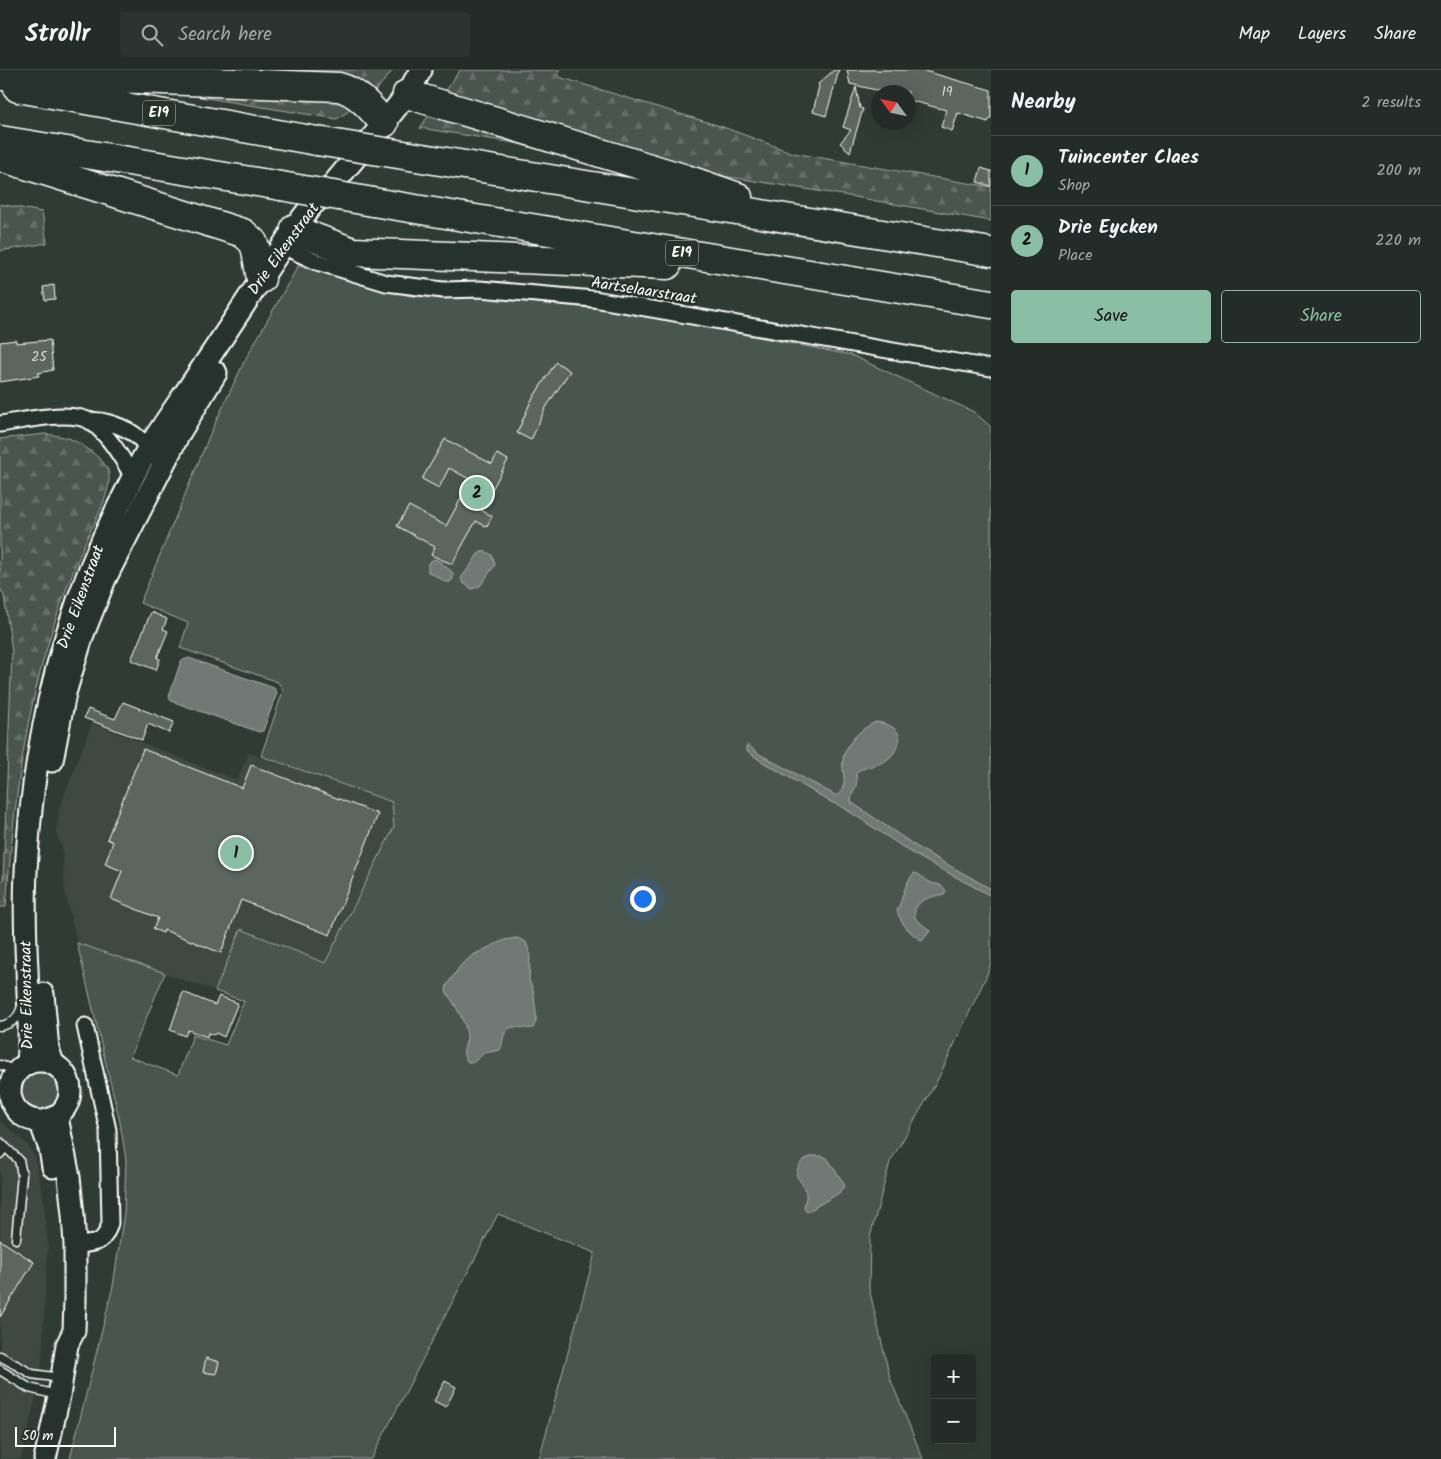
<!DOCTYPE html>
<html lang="en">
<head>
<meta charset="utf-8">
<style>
	body { margin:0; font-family:Kalam,sans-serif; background:#2b3430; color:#f1f3f6 }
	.controls { position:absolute; right:15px; bottom:15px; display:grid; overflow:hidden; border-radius:5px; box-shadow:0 5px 20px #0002 }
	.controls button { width:45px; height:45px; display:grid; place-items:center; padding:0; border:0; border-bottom:1px solid #404845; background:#232c28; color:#f1f3f6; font:25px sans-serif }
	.compass { position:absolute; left:871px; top:15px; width:45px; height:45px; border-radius:50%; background:#232c28; box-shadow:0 5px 20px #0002; rotate:303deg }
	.scale { position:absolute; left:15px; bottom:12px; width:101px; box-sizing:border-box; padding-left:5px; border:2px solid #fff; border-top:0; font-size:14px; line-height:18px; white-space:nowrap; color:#fff; -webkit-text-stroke:4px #26332d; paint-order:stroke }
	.you { position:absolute; left:642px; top:828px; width:18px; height:18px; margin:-12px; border:4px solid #fff; border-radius:50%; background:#1a73e8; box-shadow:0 0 0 8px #1a73e833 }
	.badge { display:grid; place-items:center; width:32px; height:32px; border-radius:50%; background:#8abfa5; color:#111; font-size:16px; font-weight:700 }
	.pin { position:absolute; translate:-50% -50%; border:2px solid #fff; box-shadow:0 1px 5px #0006 }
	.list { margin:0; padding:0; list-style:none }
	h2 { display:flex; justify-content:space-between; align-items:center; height:65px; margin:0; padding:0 20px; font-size:21px }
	h2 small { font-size:16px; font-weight:400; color:#a3a7a8 }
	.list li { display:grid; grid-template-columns:32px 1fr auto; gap:15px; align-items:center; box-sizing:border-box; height:70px; padding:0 20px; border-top:1px solid #404845 }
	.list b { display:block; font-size:19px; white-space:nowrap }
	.list p { margin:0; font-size:16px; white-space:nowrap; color:#a3a7a8 }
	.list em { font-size:16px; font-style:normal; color:#a3a7a8 }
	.actions { display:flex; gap:10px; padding:15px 20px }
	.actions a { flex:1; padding:11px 0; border:1px solid #8abfa5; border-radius:5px; text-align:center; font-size:18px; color:#8abfa5 }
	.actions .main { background:#8abfa5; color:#111 }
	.icon { flex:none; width:28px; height:28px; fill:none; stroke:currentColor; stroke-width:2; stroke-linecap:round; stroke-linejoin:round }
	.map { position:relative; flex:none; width:991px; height:1389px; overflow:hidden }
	header { display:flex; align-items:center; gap:30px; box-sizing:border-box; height:70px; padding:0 25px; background:#232c28; border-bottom:1px solid #404845 }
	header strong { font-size:24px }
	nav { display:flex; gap:28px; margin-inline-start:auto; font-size:18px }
	.search { width:350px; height:45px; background:#2b3430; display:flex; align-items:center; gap:12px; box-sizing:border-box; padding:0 18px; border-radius:5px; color:#a3a7a8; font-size:19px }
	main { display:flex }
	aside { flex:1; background:#232c28 }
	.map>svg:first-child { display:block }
	.built { fill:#3c4842 }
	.green { fill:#4a544f; stroke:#a4aaa7 }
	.forest { fill:url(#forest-firs); stroke:#a4aaa7 }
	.water { fill:#707975; stroke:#a9afac }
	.building { fill:#5b6661; stroke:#fff }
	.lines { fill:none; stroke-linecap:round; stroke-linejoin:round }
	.lane-casing { stroke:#fff; stroke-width:11 }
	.street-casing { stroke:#fff; stroke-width:19 }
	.secondary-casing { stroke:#fff; stroke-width:25 }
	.highway-casing { stroke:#fff; stroke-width:31 }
	.lane { stroke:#26332d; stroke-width:8 }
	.street { stroke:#26332d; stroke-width:15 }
	.secondary { stroke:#26332d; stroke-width:21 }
	.highway { stroke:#26332d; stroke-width:28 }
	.highway-bridge-casing { stroke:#fff; stroke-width:31; stroke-linecap:butt }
	.highway-bridge { stroke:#26332d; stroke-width:28 }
	.labels { text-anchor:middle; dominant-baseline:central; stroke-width:5; stroke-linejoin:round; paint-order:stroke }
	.number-label { font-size:14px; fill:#d6d9d8 }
	.shield { fill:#26332d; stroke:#bec2c0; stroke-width:1 }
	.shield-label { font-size:15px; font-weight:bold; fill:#fff }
	.street-label { font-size:16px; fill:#fff; stroke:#26332d }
</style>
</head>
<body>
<header>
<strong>Strollr</strong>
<div class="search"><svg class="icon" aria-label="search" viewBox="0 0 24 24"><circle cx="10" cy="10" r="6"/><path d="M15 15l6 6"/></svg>Search here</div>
<nav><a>Map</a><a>Layers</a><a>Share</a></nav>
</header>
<main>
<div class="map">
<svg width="991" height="1389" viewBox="0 0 991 1389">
	<defs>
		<pattern id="forest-firs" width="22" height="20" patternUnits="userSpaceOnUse" patternTransform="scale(1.25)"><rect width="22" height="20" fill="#4a544f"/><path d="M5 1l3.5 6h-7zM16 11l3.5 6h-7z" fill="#656e69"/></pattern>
	</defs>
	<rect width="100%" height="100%" fill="#2f3b35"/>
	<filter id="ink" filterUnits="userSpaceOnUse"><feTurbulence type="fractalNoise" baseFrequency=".02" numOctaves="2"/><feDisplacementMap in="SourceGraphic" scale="10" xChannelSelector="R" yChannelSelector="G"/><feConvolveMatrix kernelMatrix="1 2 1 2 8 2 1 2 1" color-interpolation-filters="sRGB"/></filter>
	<g filter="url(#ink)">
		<path class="built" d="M92,653L237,710L249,683L392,732L394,757L325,893L242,859L215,921L77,873L65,823L62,777L56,764L59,739Z
			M0,1051L26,1073L35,1087L43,1126L48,1175L41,1306L21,1389H0Z"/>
		<path class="green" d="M298,196L411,226L487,227L599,239L711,258L851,285L974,342L991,357V892L986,907L936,1013L890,1092L870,1167L869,1218L890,1308L923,1389H539L595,1183L498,1144L371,1389H70L113,1216L124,1143L126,1090L120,1052L77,873L165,903L130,987L178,1005L193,965L226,975L244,931L215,921L241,859L325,893L394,757L392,732L261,686L283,621L278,612L180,578L188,553L140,533L211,362L245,290Z
			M21 1022a20 20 0 1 1 40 0a20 20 0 1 1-40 0Z"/>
		<path class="forest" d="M100,0H393L373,24L337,49L169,22Z
			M460,0H560L559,7L723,57L793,83L991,117V151L843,125L420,58Z
			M0,134L42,142L47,173L0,181Z
			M45,364C53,365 60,366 68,368C80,372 108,391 109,404C111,426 92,455 84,475C71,506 58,539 49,571C22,657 13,748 6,837H0V812L3,810L12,582L4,526L0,518V369Z"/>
		<path class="water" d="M484,481L492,485L495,495L480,516L472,519L463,513L461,508L471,495L478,484Z
			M434,489L439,491L453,503V509L450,512H445L438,507L428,502V493Z
			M189,588L274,618L277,623L263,661L259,662L171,631L169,626L181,591Z
			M876,652C887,654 896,656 900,667C894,693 881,693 859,700L856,704C859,718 852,719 851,732L920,779L991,819V826L915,785L844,738L829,731L758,689L746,680V676H749L759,684L837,726C850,712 841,705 843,689C846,673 861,658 876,652Z
			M914,803C921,804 922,808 928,811C935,816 942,812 946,821L944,824C930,827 912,830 915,848L930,861L922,871C910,863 901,854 897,841C903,828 904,814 914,803Z
			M517,868L526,872L530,884L529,910L533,920L536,942V951L533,958C523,960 511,952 505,963C502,968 503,974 500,980L484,983L474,992H468C459,982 467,976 467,966C466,951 454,934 446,921L447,915L461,895L473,885L504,870Z
			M813,1086H822L827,1088L845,1115L839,1123L807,1142L804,1139C804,1134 807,1128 806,1123C803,1107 788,1110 803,1090Z"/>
		<path class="building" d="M834,0H839L826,46L813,42L819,16L818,14Z
			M847,0H921L991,20V48H990L988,52L958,43L952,61L941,57L946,40L908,30V22H885L850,14Z
			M856,17L860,38L863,39L850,82L840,73L851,60L843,57Z
			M981,98L991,101V116L977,112Z
			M54,215L55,229L45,230L43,217Z
			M16,270V273L50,270L53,300L38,303L39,306L0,312V272Z
			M556,292L570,301L545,339L531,370L517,363L531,331Z
			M445,369L492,394L497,384L508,390L481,440L492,446L487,457L476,451L452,494L431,485L435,477L397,456L409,436L446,456L471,410L449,398L439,418L422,409Z
			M151,542L167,549L163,559L168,561L157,588L160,589L156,600L131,590Z
			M123,632L174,652L169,663L148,654L142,670L84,648L88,639L115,649Z
			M143,679L242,718L251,695L378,744L330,865L241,830L221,883L164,860L163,863L153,859L158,848L111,829L122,801L105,794L113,772L107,769Z
			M183,922L215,935L219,926L238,933L224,967L216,963L214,965L208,963L207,967L188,960L185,966L170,960Z
			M0,1170L34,1192L0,1247Z
			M206,1288L219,1292L216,1304L203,1302Z
			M445,1311L456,1317L446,1337L434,1331Z"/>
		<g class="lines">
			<defs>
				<path id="lane" d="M0,956C12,954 19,948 22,936
					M0,995L9,998H21
					M0,1019L10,1025
					M0,1072L5,1077L0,1084
					M5,1077L19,1090L22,1105L16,1169
					M0,1286L32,1304L61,1308
					M0,1300L29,1318L57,1325"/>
				<path id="street" d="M293,181L317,192L386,213L443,220L480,219L594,229L991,298
					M90,351C99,349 105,352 113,354C131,360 146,369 150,387
					M0,354C22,351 72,339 91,352C109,365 122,388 133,407
					M75,1175C95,1173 104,1175 110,1153L108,1060L85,956"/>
				<path id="secondary" d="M52,691L65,623L83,564L105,509L180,362L216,303
					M43,924L48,979L53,993
					M10 1021a30 30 0 1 1 60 0a30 30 0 1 1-60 0Z
					M28,993C31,961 28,931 27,899C25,861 24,823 27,786C35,662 63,545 119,435C129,416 137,397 148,379C163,354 180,331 196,307C228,259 261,210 293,160L312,135L325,124L384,53L407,24L421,0
					M40,1051L50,1079L53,1097
					M45,1389L59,1326L67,1275L74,1261L75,1229V1175L73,1145L69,1107L57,1047"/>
				<path id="highway" d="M0,6L25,5L86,7L339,17C358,22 371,38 384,53
					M18,18L317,71
					M407,24L686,109L738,127
					M0,70L281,116
					M410,86L991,182
					M0,87L243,163L253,172L256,180L261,209
					M373,132L991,234
					M295,158L305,164L353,182L667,195"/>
			</defs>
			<use href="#lane" class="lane-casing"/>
			<use href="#street" class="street-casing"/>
			<use href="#secondary" class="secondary-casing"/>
			<use href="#highway" class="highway-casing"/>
			<use href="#lane" class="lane"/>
			<use href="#street" class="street"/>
			<use href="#secondary" class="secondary"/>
			<use href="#highway" class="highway"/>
			<defs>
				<path id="highway-bridge" d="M317,71L410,86
					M281,116L373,132"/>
			</defs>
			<use href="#highway-bridge" class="highway-bridge-casing"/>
			<use href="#highway-bridge" class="highway-bridge"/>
		</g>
	</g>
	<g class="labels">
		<g class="number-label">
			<text x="947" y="22">19</text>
			<text x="39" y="287">25</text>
		</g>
		<g class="shield">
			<rect x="143" y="30.5" width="32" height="25" rx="4"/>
			<rect x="666" y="170.5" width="32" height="25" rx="4"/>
		</g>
		<g class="shield-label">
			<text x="159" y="43">E19</text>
			<text x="682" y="183">E19</text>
		</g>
		<g class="street-label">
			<text transform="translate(284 179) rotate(-54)">Drie Eikenstraat</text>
			<text transform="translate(644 221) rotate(9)">Aartselaarstraat</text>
			<text transform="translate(81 527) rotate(-70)">Drie Eikenstraat</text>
			<text transform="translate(27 925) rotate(-91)">Drie Eikenstraat</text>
		</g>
	</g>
</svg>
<div class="controls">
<button>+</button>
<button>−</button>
</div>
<svg class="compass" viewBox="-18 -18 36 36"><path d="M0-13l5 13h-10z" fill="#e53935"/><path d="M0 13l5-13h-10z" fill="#a3a7a8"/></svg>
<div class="scale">50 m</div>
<div class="you"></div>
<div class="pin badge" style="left:236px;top:783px">1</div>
<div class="pin badge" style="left:477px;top:423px">2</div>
</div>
<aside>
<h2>Nearby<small>2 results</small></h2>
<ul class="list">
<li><span class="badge">1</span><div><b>Tuincenter Claes</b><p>Shop</p></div><em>200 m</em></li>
<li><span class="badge">2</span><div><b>Drie Eycken</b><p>Place</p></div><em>220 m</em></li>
</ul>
<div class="actions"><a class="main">Save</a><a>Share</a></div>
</aside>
</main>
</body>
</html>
